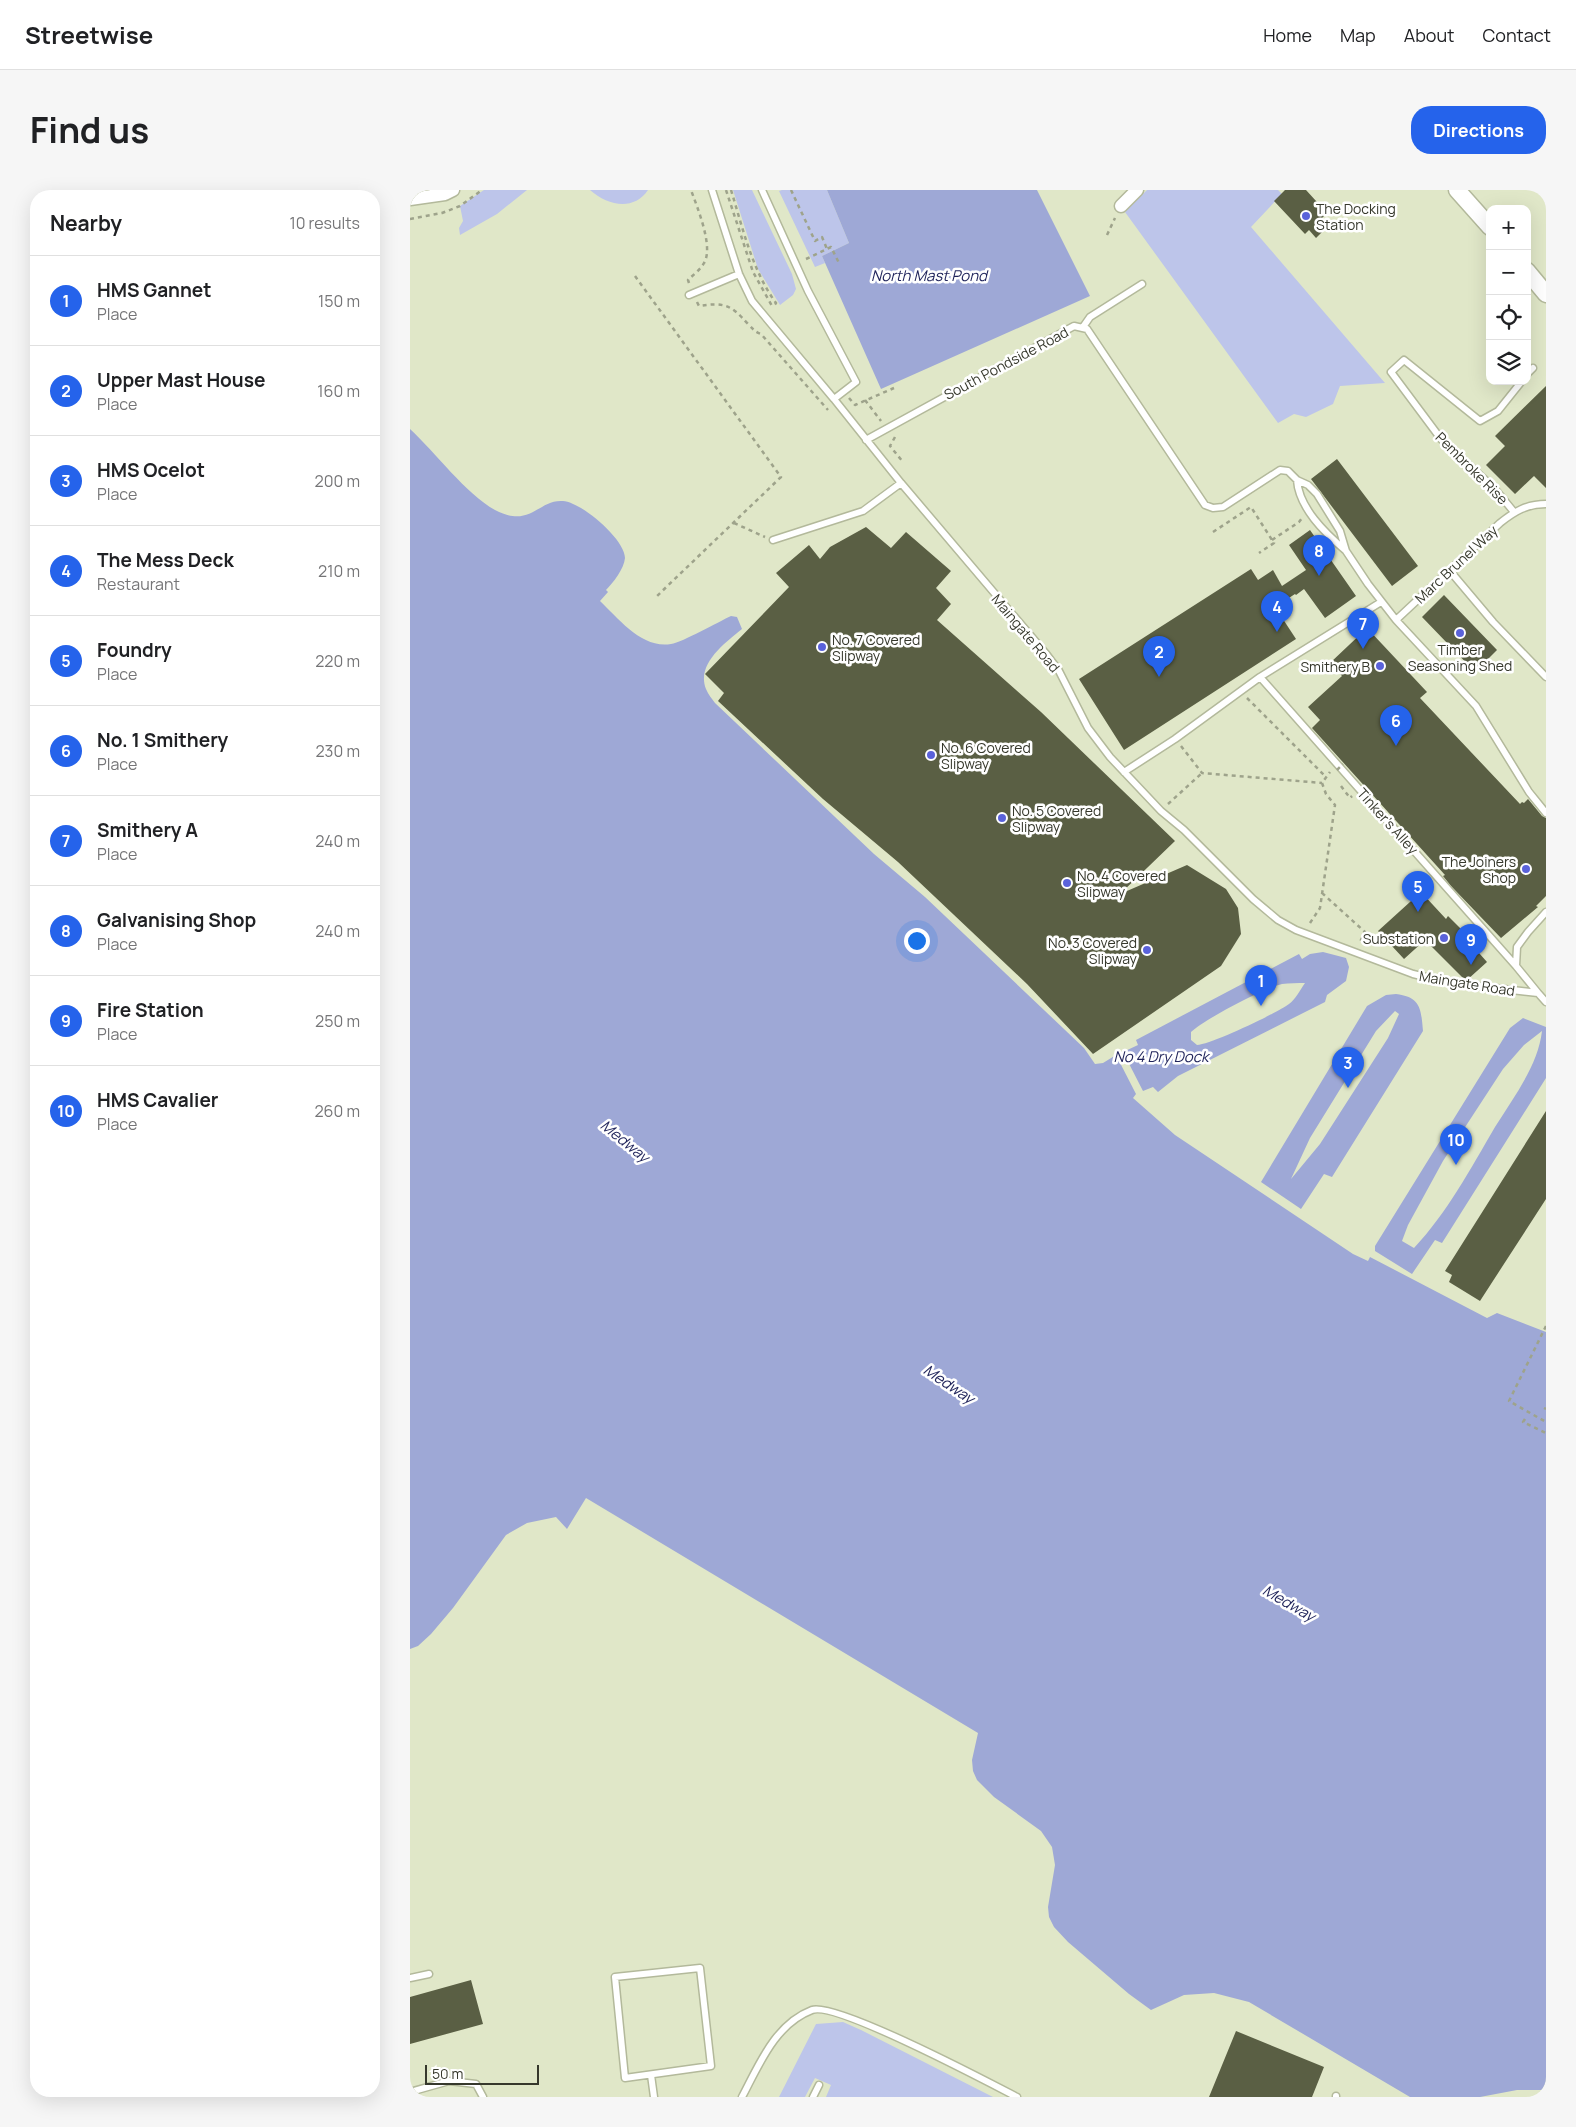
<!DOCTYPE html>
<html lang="en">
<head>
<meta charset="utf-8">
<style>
	body { margin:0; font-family:Manrope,sans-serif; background:#f6f6f6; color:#202124 }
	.controls { position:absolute; right:15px; top:15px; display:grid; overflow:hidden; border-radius:10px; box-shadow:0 5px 20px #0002 }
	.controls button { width:45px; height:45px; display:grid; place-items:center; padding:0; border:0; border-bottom:1px solid #e0e0e0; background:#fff; color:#202124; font:25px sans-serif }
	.scale { position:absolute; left:15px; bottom:12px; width:114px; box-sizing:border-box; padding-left:5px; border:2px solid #36382c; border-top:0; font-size:14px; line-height:18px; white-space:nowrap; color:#36382c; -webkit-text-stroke:4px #fff; paint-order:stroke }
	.you { position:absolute; left:506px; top:750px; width:18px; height:18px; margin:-12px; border:4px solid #fff; border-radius:50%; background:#1a73e8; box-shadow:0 0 0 8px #1a73e833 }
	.badge { display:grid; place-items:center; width:32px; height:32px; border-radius:50%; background:#2563eb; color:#fff; font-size:16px; font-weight:700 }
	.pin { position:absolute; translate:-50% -41px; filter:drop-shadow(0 1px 2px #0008) }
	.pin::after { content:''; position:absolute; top:26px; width:18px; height:15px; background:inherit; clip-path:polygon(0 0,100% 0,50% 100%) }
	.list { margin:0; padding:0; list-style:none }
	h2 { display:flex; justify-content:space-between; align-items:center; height:65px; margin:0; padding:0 20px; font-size:21px }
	h2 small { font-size:16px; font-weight:400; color:#757577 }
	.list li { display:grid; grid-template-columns:32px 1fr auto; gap:15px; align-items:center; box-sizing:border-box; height:90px; padding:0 20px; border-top:1px solid #e0e0e0 }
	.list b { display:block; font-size:19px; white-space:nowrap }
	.list p { margin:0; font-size:16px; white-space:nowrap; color:#757577 }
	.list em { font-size:16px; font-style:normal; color:#757577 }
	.icon { flex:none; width:28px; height:28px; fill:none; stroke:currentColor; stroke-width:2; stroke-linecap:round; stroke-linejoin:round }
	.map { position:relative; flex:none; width:1136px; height:1907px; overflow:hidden; border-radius:20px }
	header { display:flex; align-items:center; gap:30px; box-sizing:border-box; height:70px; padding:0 25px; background:#fff; border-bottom:1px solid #e0e0e0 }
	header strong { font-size:24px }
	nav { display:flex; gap:28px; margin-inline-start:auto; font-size:18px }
	.intro { display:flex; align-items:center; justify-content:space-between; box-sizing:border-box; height:120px; padding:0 30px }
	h1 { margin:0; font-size:35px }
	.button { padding:12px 22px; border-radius:20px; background:#2563eb; color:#fff; font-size:18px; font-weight:700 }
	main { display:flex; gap:30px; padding:0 30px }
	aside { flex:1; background:#fff; border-radius:20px; box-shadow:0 5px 20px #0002 }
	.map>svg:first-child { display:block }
	.green { fill:#bdc5ea }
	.water { fill:#9ea8d6; fill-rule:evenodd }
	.building { fill:#5a5f44 }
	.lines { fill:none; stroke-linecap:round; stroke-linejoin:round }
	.service-casing { stroke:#b3b99b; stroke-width:9 }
	.minor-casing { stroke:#b3b99b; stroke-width:15 }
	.tertiary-casing { stroke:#b3b99b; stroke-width:19 }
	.path { stroke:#9ea38b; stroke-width:2.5; stroke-dasharray:4 4; stroke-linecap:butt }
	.service { stroke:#fff; stroke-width:6 }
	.minor { stroke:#fff; stroke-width:12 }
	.tertiary { stroke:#fff; stroke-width:16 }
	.path-bridge { stroke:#9ea38b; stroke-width:2.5; stroke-dasharray:4 4; stroke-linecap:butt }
	.poi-dot { fill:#5a62da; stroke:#fff; stroke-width:2 }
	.labels { text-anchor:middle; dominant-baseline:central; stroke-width:5; stroke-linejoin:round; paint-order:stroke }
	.poi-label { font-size:14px; fill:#36382c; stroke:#fff; text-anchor:start }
	.street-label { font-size:14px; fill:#36382c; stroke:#fff }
	.water-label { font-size:15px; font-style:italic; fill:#1f235a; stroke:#fff }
</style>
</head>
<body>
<header>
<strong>Streetwise</strong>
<nav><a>Home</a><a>Map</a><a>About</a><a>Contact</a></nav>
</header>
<div class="intro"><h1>Find us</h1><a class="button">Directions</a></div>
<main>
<aside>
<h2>Nearby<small>10 results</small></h2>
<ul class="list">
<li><span class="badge">1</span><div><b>HMS Gannet</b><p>Place</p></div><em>150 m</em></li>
<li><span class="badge">2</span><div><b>Upper Mast House</b><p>Place</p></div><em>160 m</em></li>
<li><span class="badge">3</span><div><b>HMS Ocelot</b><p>Place</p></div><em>200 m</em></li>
<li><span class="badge">4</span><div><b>The Mess Deck</b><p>Restaurant</p></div><em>210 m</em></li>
<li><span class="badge">5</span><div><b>Foundry</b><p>Place</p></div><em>220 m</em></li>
<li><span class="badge">6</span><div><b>No. 1 Smithery</b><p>Place</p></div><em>230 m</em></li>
<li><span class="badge">7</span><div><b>Smithery A</b><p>Place</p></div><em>240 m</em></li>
<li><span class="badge">8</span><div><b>Galvanising Shop</b><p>Place</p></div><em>240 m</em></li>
<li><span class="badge">9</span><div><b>Fire Station</b><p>Place</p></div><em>250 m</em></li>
<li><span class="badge">10</span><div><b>HMS Cavalier</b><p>Place</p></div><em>260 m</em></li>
</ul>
</aside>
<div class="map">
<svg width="1136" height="1907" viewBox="0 0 1136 1907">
	<rect width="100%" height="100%" fill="#e0e7c8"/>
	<path class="green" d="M74,0H117L87,24L50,45L49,38L53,31L50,16Z
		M180,0H238C224,21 198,16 180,0Z
		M323,0H342L382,84L386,99L383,105L370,115L348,79Z
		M372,0H417L439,53L412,66L415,73L405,77L369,1Z
		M737,0H868L872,4L841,37L975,193L930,196L923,214L896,227L884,224L868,233L715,22Z
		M433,1832L451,1840L583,1907H416L421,1895L405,1888L395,1907H369L406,1834Z"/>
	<path class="water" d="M417,0H627L680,106L471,199L412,66L439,53Z
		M0,239C25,262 56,304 85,320C121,339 128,309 153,311C171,312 215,349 215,368C214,379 203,393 196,400L198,402L190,411C209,429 232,459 261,454C273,452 308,432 321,426L327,427L332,439C315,453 286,474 296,499C298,504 302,509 305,513L464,664L515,707L674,858L685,874L693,873L706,865L726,904L723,908L765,945L943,1064L958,1071L960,1067L1077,1128L1087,1123L1136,1142V1900H1107L1070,1907H1000L839,1812L804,1803L774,1805L741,1820L719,1804L658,1752L644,1737L639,1727L638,1717L645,1675L642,1657L631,1641L584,1607L567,1590L563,1581L562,1570L568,1543L176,1308L157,1339L146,1327L117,1333L96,1345L43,1418L21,1444L8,1456L0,1459Z
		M913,762L936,768L939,777L936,791L917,805L915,812L768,886L748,902L743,897L733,901L713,862L728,855L726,850L889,764L892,769L900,764ZM895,793C890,800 885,810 879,814C865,824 802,854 787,855L781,850V842C795,829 854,798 872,794C879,793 888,793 895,793Z
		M986,804C1011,807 1011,819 1013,841L922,987L914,984L891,1019L851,992L957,816L976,805ZM985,821L989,824L978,848L910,954L881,989L900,948L966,841Z
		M1113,828L1136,837V888L1032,1053L1025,1050L1002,1084L965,1061V1056L1100,838ZM1132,841C1128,876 1103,908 1085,937C1061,978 1037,1023 1004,1058L992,1051L998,1035L1033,971L1093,879L1114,855Z"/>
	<path class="building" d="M875,0H896L917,23L911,29L918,36L906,48L899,40L895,44L864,11Z
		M1136,196V298L1124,286L1105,304L1076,275L1095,256L1085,246Z
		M927,269L1008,376L982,396L901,289Z
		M456,337L481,358L496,342L541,381L526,398L541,414L527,430L631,522L765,651L710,704L777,675L816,699L828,718L831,744L811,776L683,864L617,794L488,672L413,609L308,511L314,503L295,484L379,397L366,383L399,355L410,369L420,357Z
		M900,340L946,406L915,428L894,399L886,405L885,404L865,417L886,449L714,560L669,489L841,379L848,390L863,380L872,396L896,380L879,355Z
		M1034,405L1087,460L1065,482L1012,427Z
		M957,438L1017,502L1010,508L1110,614L1112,612L1114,613L1118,609L1132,626L1136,628V706L1126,716L1128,717L1091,748L1041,696L1033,686L1035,685L902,538L910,530L898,517L932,486L920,473Z
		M1011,702L1036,729L1038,726L1055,743L1053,745L1077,772L1057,790L1054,789L1015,750L994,769L968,741Z
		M1136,921V1009L1070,1111L1039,1092L1042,1085L1035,1081Z
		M61,1790L73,1834L0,1854V1807Z
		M826,1841L914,1877L902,1907H799Z"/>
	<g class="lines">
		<defs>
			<path id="service" d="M302,0L329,84L342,111L424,209L491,293L637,465L649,481L678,538L700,567L751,621L774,640L843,709L868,730L886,740L1003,784L1041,793L1128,803L1136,812
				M352,0L398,101L446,192L424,209
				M279,105L329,84
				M673,137L680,127L732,94
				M1117,184L1123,178
				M456,250L664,136L677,139L795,315L803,318L813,317L870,280L878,281L887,290L898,295L907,304L930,341L936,361L958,394L986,430L1066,516L1119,602L1136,623
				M887,290C889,318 915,343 935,360
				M1104,322L1085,299L1031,249L981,182L994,170L1070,231L1088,221L1112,191
				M363,350L453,321L491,293
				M1040,381L1083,432L1136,487
				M986,430L1090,333C1105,321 1117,314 1136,314
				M850,487L1106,776
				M714,582L765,549L850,487L971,412
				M1128,803L1106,776L1107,757L1118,742L1136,722
				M290,1778L301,1876L215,1888L205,1787Z
				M0,1788L19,1784
				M241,1885L244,1907
				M0,1902L39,1891L66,1894L73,1907
				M332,1907C349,1875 365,1834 402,1820C425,1811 578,1892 607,1907
				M403,1907L409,1895
				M926,1907V1906"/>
			<path id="minor" d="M0,9L35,4L43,0
				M711,16L727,0"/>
			<path id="tertiary" d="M1047,0L1080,37
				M1117,81L1136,104"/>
		</defs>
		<use href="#service" class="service-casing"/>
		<use href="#minor" class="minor-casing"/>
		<use href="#tertiary" class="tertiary-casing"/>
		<path class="path" d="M316,0L343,82L362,116
			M321,0C333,39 342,80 366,113L363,117
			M381,0L405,51L412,47L417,59
			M0,29L32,23L50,16L72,0
			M697,45L705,28
			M396,69L421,57L429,73
			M225,86L371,287L247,406
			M279,93L278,90C283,85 290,80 294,73C304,57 287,17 281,0
			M287,112L289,116C315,112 321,115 338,134C343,139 345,142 351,144L418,220
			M439,208L445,215L484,198
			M455,210L471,231
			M485,247L480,256L493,272
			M324,333L355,347
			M803,342L841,317L864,353L849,363
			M862,350L889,332L892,328
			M837,508L916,587
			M771,556L792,583L912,593
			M931,596L940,608L942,606
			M758,614L792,583
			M912,703L955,742L949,754
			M900,733L910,718L925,615L916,604L912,593L920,582
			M1136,1136L1099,1211L1136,1232
			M1134,1218L1136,1219
			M1115,1229L1113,1232L1136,1243"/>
		<use href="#service" class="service"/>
		<use href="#minor" class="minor"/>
		<use href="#tertiary" class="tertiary"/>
		<path class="path-bridge" d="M927,580L933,574"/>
	</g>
	<g class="poi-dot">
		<circle cx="896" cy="26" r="5"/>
		<circle cx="1050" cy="443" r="5"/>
		<circle cx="412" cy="457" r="5"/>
		<circle cx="970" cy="476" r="5"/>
		<circle cx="521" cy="565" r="5"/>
		<circle cx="592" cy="628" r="5"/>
		<circle cx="1116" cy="679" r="5"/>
		<circle cx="657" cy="693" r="5"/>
		<circle cx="1034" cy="748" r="5"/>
		<circle cx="737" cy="760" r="5"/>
	</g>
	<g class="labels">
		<g class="poi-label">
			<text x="906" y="18">The Docking<tspan x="906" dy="16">Station</tspan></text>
			<text x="422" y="449">No. 7 Covered<tspan x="422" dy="16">Slipway</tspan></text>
			<text x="1050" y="459" text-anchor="middle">Timber<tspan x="1050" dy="16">Seasoning Shed</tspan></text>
			<text x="960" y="476" text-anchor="end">Smithery B</text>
			<text x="531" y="557">No. 6 Covered<tspan x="531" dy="16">Slipway</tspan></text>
			<text x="602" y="620">No. 5 Covered<tspan x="602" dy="16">Slipway</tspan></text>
			<text x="1106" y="671" text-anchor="end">The Joiners<tspan x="1106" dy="16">Shop</tspan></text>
			<text x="667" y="685">No. 4 Covered<tspan x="667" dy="16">Slipway</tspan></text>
			<text x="1024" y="748" text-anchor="end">Substation</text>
			<text x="727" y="752" text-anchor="end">No. 3 Covered<tspan x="727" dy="16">Slipway</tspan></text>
		</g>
		<g class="street-label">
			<text transform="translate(596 173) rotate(-28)">South Pondside Road</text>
			<text transform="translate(1062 278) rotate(45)">Pembroke Rise</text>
			<text transform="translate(1046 374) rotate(-43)">Marc Brunel Way</text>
			<text transform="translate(616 443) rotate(50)">Maingate Road</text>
			<text transform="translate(978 631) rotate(48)">Tinker's Alley</text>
			<text transform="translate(1057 793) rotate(9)">Maingate Road</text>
		</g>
		<g class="water-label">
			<text x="519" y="85">North Mast Pond</text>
			<text x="751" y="866">No 4 Dry Dock</text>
			<text transform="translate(215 951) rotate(39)">Medway</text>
			<text transform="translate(539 1194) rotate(34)">Medway</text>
			<text transform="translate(879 1413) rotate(30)">Medway</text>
		</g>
	</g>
</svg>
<div class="controls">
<button>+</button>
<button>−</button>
<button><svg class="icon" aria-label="locate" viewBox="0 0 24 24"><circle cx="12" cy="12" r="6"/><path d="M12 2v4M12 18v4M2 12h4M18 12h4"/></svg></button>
<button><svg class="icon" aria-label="layers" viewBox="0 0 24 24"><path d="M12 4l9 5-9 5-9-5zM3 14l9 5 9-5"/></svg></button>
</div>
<div class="scale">50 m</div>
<div class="you"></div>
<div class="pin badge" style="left:851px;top:816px">1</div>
<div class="pin badge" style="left:749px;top:487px">2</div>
<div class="pin badge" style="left:938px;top:898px">3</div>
<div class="pin badge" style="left:867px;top:442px">4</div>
<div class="pin badge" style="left:1008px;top:722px">5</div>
<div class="pin badge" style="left:986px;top:556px">6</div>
<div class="pin badge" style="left:953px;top:459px">7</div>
<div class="pin badge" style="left:909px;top:386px">8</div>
<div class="pin badge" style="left:1061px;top:775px">9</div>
<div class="pin badge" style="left:1046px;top:975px">10</div>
</div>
</main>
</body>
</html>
